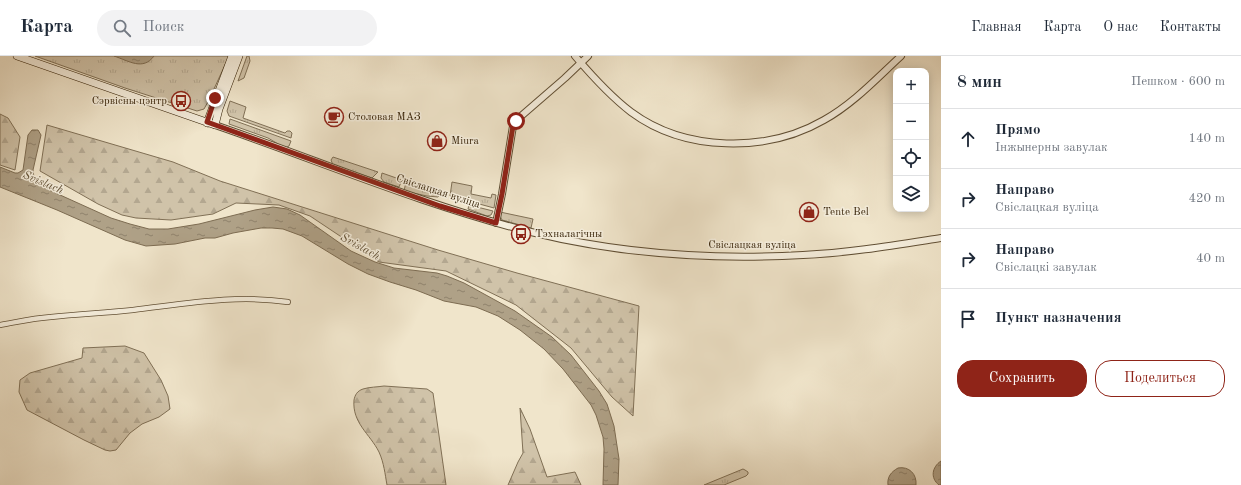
<!DOCTYPE html>
<html lang="ru">
<head>
<meta charset="utf-8">
<style>
	body { margin:0; font-family:"Old Standard TT",serif; background:#f2f2f3; color:#1f2937 }
	.controls { position:absolute; right:12px; top:12px; display:grid; overflow:hidden; border-radius:8px; box-shadow:0 2px 10px #0003 }
	.controls button { width:36px; height:36px; display:grid; place-items:center; padding:0; border:0; border-bottom:1px solid #e0e1e3; background:#fff; color:#1f2937; font:20px sans-serif }
	.stop { position:absolute; width:12px; height:12px; margin:-9px; border:3px solid #8f2418; border-radius:50%; background:#fff }
	.stop.end { background:#8f2418; border-color:#fff; box-shadow:0 1px 4px #0008 }
	.list { margin:0; padding:0; list-style:none }
	h2 { display:flex; justify-content:space-between; align-items:center; height:52px; margin:0; padding:0 16px; font-size:17px }
	h2 small { font-size:13px; font-weight:400; color:#747a83 }
	.list li { display:grid; grid-template-columns:26px 1fr auto; gap:12px; align-items:center; box-sizing:border-box; height:60px; padding:0 16px; border-top:1px solid #e0e1e3 }
	.list b { display:block; font-size:15px; white-space:nowrap }
	.list p { margin:0; font-size:13px; white-space:nowrap; color:#747a83 }
	.list em { font-size:13px; font-style:normal; color:#747a83 }
	.actions { display:flex; gap:8px; padding:12px 16px }
	.actions a { flex:1; padding:9px 0; border:1px solid #8f2418; border-radius:16px; text-align:center; font-size:14px; color:#8f2418 }
	.actions .main { background:#8f2418; color:#fff }
	.icon { flex:none; width:22px; height:22px; fill:none; stroke:currentColor; stroke-width:2; stroke-linecap:round; stroke-linejoin:round }
	.map { position:relative; flex:none; width:941px; height:429px; overflow:hidden }
	header { display:flex; align-items:center; gap:24px; box-sizing:border-box; height:56px; padding:0 20px; background:#fff; border-bottom:1px solid #e0e1e3 }
	header strong { font-size:19px }
	nav { display:flex; gap:22px; margin-inline-start:auto; font-size:14px }
	.search { width:280px; height:36px; background:#f2f2f3; display:flex; align-items:center; gap:10px; box-sizing:border-box; padding:0 14px; border-radius:22px; color:#747a83; font-size:15px }
	main { display:flex }
	aside { flex:1; background:#fff }
	.map>svg:first-child { display:block }
	.grass { fill:url(#grass-tufts); stroke:#807056 }
	.forest { fill:url(#forest-firs); stroke:#807056 }
	.water { fill:url(#water-ripples); stroke:#7d6c52 }
	.lines { fill:none; stroke-linecap:round; stroke-linejoin:round }
	.minor-casing { stroke:#614f34; stroke-width:6 }
	.tertiary-casing { stroke:#614f34; stroke-width:8 }
	.secondary-casing { stroke:#311d02; stroke-width:8 }
	.minor { stroke:#f5eedd; stroke-width:4.5 }
	.tertiary { stroke:#f5eedd; stroke-width:6 }
	.secondary { stroke:#f5eedd; stroke-width:7 }
	.route { stroke:#8f2418; stroke-width:5 }
	.labels { text-anchor:middle; dominant-baseline:central; stroke-width:3; stroke-linejoin:round; paint-order:stroke }
	.poi-label { font-size:11px; fill:#311d02; stroke:#f5eedd; text-anchor:start }
	.street-label { font-size:11px; fill:#311d02; stroke:#f5eedd }
	.water-label { font-size:12px; font-style:italic; fill:#635237; stroke:#f5eedd }
</style>
</head>
<body>
<header>
<strong>Карта</strong>
<div class="search"><svg class="icon" aria-label="search" viewBox="0 0 24 24"><circle cx="10" cy="10" r="6"/><path d="M15 15l6 6"/></svg>Поиск</div>
<nav><a>Главная</a><a>Карта</a><a>О нас</a><a>Контакты</a></nav>
</header>
<main>
<div class="map">
<svg width="941" height="429" viewBox="0 0 941 429">
	<defs>
		<pattern id="grass-tufts" width="24" height="20" patternUnits="userSpaceOnUse"><rect width="24" height="20" fill="#d0c3a9"/><path d="M3 7l-1-3M5 7V3M7 7l1-3M15 17l-1-3M17 17v-4M19 17l1-3" fill="none" stroke="#b3a790"/></pattern>
		<pattern id="forest-firs" width="22" height="20" patternUnits="userSpaceOnUse"><rect width="22" height="20" fill="#d0c3a9"/><path d="M5 1l3.5 6h-7zM16 11l3.5 6h-7z" fill="#b3a790"/></pattern>
		<pattern id="water-ripples" width="26" height="14" patternUnits="userSpaceOnUse"><rect width="26" height="14" fill="#afa187"/><path d="M2 4q2-2 4 0t4 0M15 11q2-2 4 0t4 0" fill="none" stroke="#8f836c"/></pattern>
	</defs>
	<rect width="100%" height="100%" fill="#f0e5cb"/>
	<filter id="stains"><feTurbulence type="fractalNoise" baseFrequency=".005" numOctaves="4"/><feColorMatrix values="0 0 0 0 .2 0 0 0 0 .09 0 0 0 0 .02 0 0 0 .5 -.17"/></filter>
	<radialGradient id="worn" r=".72"><stop offset=".6" stop-color="#630" stop-opacity="0"/><stop offset="1" stop-color="#630" stop-opacity=".3"/></radialGradient>
	<path class="grass" d="M35,0H229L209,44L204,53L197,55L125,32Z
		M247,0H249L250,5L244,22L238,25Z
		M230,45L246,51L243,62L285,77L287,75H290L292,77L291,82L229,60L227,55Z
		M230,63L291,85L289,90L285,92L268,82L229,68Z
		M333,101L378,116L372,122L333,109L331,104Z
		M382,117L402,124L399,131L384,126L381,122Z
		M406,126L431,135L439,140L438,141L427,140L404,135Z
		M452,126L472,130L471,138L491,142L492,138L496,139L494,152L450,140Z
		M469,149L493,155L491,159L487,160L468,153Z
		M500,156L533,163L531,172L502,164L500,160Z
		M743,413L745,414L748,416V418L746,420L724,429H704Z"/>
	<path class="forest" d="M0,58L8,62L20,81L15,114L0,109Z
		M47,69L173,106L220,125L438,194L517,217L639,250L633,360L612,341L571,292L516,249L446,215L379,206L310,160L279,149L236,147L213,158L171,164L136,162L122,159L98,148L40,115Z
		M125,290L144,297L161,324L168,340L170,353L159,361L142,368L130,377L116,394L110,395L105,394L84,384L27,354L19,336L20,324L30,317L82,302L83,292Z
		M384,330L427,333L433,337L446,429H387C385,418 384,407 379,396C370,378 352,367 354,344C355,339 357,335 363,333C369,331 378,331 384,330Z
		M520,352L530,373L547,421L575,416L581,429H508L518,406L523,397Z"/>
	<path class="water" d="M114,0H154C143,15 129,5 114,0Z
		M32,74H38L41,79L33,114L34,122L38,129L111,162L130,168L149,173H168L199,168L255,154L273,151L287,153L300,159L351,195L375,206L394,212L437,217L447,220L464,227L515,255L552,281L571,299L599,335L607,348L614,370L619,403L618,429H603L604,393L603,381L596,359L591,349L563,313L544,293L520,274L498,260L476,251L444,245L416,234L390,226L368,218L348,208L302,180L283,173L272,172H261L233,177L215,182H205L175,188L146,190L125,184L57,154L0,131V111L15,117H18L23,114L28,79Z
		M941,405V429H939C930,422 932,411 941,405Z
		M898,412C909,410 917,418 916,429H888C887,421 891,416 898,412Z"/>
	<g class="lines">
		<defs>
			<path id="minor" d="M0,269C17,266 34,262 51,261C78,258 106,257 133,254C184,248 236,238 288,246"/>
			<path id="tertiary" d="M575,0C592,20 610,40 631,56C685,96 767,97 824,64C853,48 877,22 901,0
				M215,69C320,105 423,149 531,176C620,198 712,204 803,199C849,197 896,189 941,182
				M496,167L502,138L513,70L520,61L565,22L588,0"/>
			<path id="secondary" d="M17,0L215,69L219,53L239,0
				M207,67L232,0"/>
		</defs>
		<use href="#minor" class="minor-casing"/>
		<use href="#tertiary" class="tertiary-casing"/>
		<use href="#secondary" class="secondary-casing"/>
		<use href="#minor" class="minor"/>
		<use href="#tertiary" class="tertiary"/>
		<use href="#secondary" class="secondary"/>
	</g>
	<g class="lines">
		<path class="route" d="M215,42L207,66L440,150L496,167L502,138L513,70L516,65"/>
	</g>
	<defs>
		<symbol id="bus-ring" viewBox="-11 -11 22 22"><circle r="9.5" fill="#f5eedd" stroke="#8f2418" stroke-width="1.5"/><path d="M-5-6H5V4H4V6H2V4H-2V6H-4V4H-5ZM-3.5-4V0h7V-4ZM-3.5 1.2v1.5H-2V1.2ZM2 1.2v1.5H3.5V1.2Z" fill="#8f2418"/></symbol>
		<symbol id="cafe-ring" viewBox="-11 -11 22 22"><circle r="9.5" fill="#f5eedd" stroke="#8f2418" stroke-width="1.5"/><path d="M-5.5-4.5H6V0H3Q3 3.5 0 3.5H-2.5Q-5.5 3.5-5.5 0ZM3-3.2v2h1.7v-2ZM-6 4.5H4V6H-6Z" fill="#8f2418"/></symbol>
		<symbol id="shop-ring" viewBox="-11 -11 22 22"><circle r="9.5" fill="#f5eedd" stroke="#8f2418" stroke-width="1.5"/><path d="M-5-2.5h2.3a2.7 3.5 0 0 1 5.4 0H5L5.5 6h-11ZM-1.5-2.5h3a1.5 2.3 0 0 0-3 0Z" fill="#8f2418"/></symbol>
	</defs>
	<g fill-rule="evenodd">
		<use href="#bus-ring" x="170" y="34" width="22" height="22"/>
		<use href="#cafe-ring" x="323" y="50" width="22" height="22"/>
		<use href="#shop-ring" x="426" y="74" width="22" height="22"/>
		<use href="#shop-ring" x="798" y="145" width="22" height="22"/>
		<use href="#bus-ring" x="510" y="167" width="22" height="22"/>
	</g>
	<g class="labels">
		<g class="poi-label">
			<text x="167" y="45" text-anchor="end">Сэрвісны цэнтр</text>
			<text x="348" y="61">Столовая МАЗ</text>
			<text x="451" y="85">Miura</text>
			<text x="823" y="156">Tente Bel</text>
			<text x="535" y="178">Тэхналагічны</text>
		</g>
		<g class="street-label">
			<text transform="translate(438 136) rotate(18)">Свіслацкая вуліца</text>
			<text x="752" y="189">Свіслацкая вуліца</text>
		</g>
		<g class="water-label">
			<text transform="translate(43 127) rotate(23)">Svislach</text>
			<text transform="translate(360 191) rotate(29)">Svislach</text>
		</g>
	</g>
	<rect width="100%" height="100%" filter="url(#stains)"/>
	<rect width="100%" height="100%" fill="url(#worn)"/>
</svg>
<div class="controls">
<button>+</button>
<button>−</button>
<button><svg class="icon" aria-label="locate" viewBox="0 0 24 24"><circle cx="12" cy="12" r="6"/><path d="M12 2v4M12 18v4M2 12h4M18 12h4"/></svg></button>
<button><svg class="icon" aria-label="layers" viewBox="0 0 24 24"><path d="M12 4l9 5-9 5-9-5zM3 14l9 5 9-5"/></svg></button>
</div>
<div class="stop" style="left:516px;top:65px"></div>
<div class="stop end" style="left:215px;top:42px"></div>
</div>
<aside>
<h2>8 мин<small>Пешком · 600 m</small></h2>
<ul class="list">
<li><svg class="icon" aria-label="ahead" viewBox="0 0 24 24"><path d="M12 20V5M6 11l6-6 6 6"/></svg><div><b>Прямо</b><p>Інжынерны завулак</p></div><em>140 m</em></li>
<li><svg class="icon" aria-label="right" viewBox="0 0 24 24"><path d="M7 20v-9h11M14 6l5 5-5 5"/></svg><div><b>Направо</b><p>Свіслацкая вуліца</p></div><em>420 m</em></li>
<li><svg class="icon" aria-label="right" viewBox="0 0 24 24"><path d="M7 20v-9h11M14 6l5 5-5 5"/></svg><div><b>Направо</b><p>Свіслацкі завулак</p></div><em>40 m</em></li>
<li><svg class="icon" aria-label="arrive" viewBox="0 0 24 24"><path d="M6 21V4h12l-3 4 3 4H6"/></svg><div><b>Пункт назначения</b></div></li>
</ul>
<div class="actions"><a class="main">Сохранить</a><a>Поделиться</a></div>
</aside>
</main>
</body>
</html>
